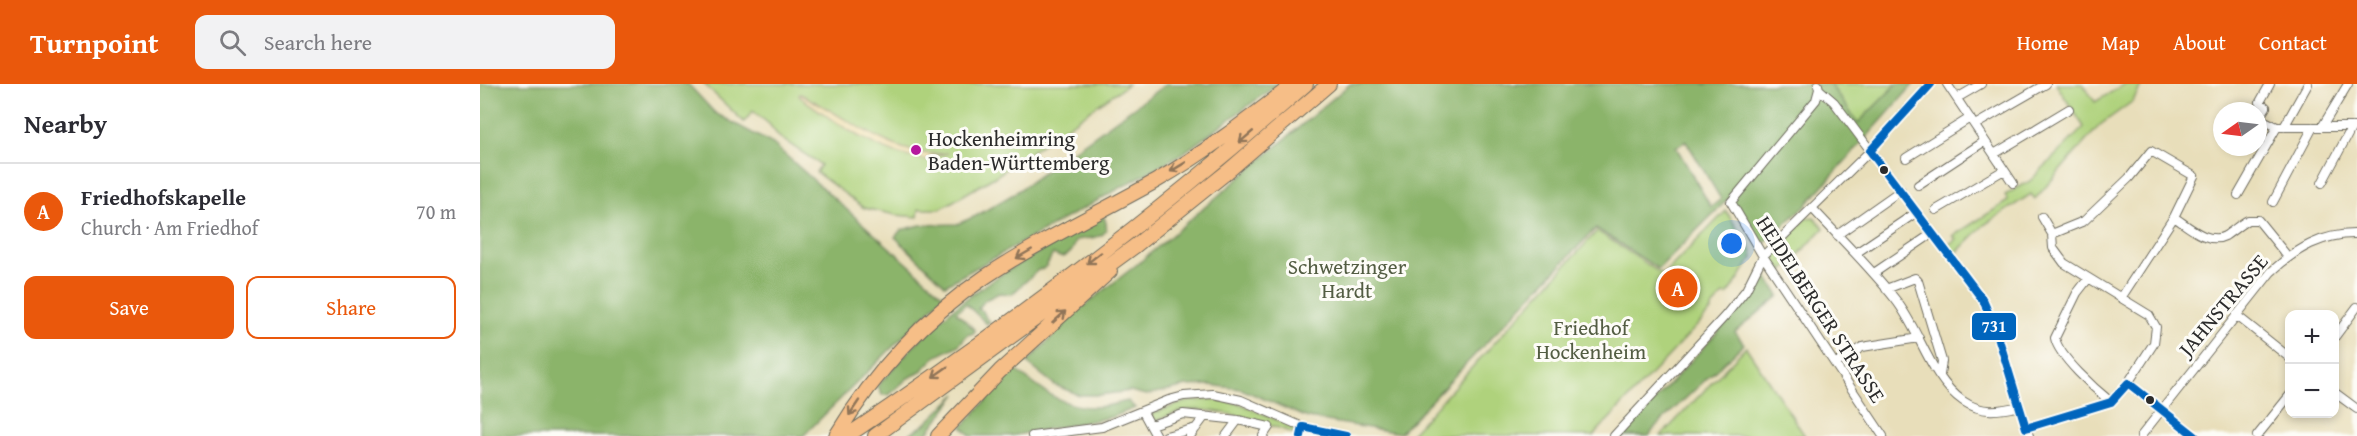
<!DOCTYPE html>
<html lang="en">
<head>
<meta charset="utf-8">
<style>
	body { margin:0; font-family:"Gentium Book Plus",serif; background:#f2f2f3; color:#2b2b33 }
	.controls { position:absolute; right:18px; bottom:18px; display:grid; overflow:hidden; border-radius:12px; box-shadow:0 3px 9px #0003 }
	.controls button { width:54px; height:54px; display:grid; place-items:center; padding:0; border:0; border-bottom:2px solid #e1e1e2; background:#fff; color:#2b2b33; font:30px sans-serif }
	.compass { position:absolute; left:1733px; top:18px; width:54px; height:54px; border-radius:50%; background:#fff; box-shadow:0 3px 9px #0003; rotate:256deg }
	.you { position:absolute; left:1252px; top:160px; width:21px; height:21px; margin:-15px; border:4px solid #fff; border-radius:50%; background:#1a73e8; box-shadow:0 0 0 9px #1a73e833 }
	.badge { display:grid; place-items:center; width:39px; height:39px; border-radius:50%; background:#ea580c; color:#fff; font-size:20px; font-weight:700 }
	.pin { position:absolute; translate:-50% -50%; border:3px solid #fff; box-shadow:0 2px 6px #0006 }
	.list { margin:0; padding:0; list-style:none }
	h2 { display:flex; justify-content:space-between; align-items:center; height:78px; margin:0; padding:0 24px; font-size:26px }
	h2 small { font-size:20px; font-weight:400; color:#7c7c81 }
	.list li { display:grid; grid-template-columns:39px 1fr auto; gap:18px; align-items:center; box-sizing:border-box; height:96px; padding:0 24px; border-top:2px solid #e1e1e2 }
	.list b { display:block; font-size:22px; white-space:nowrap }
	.list p { margin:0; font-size:20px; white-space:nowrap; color:#7c7c81 }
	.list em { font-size:20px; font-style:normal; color:#7c7c81 }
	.actions { display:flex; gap:12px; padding:18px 24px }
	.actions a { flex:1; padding:14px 0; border:2px solid #ea580c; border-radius:12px; text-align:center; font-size:21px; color:#ea580c }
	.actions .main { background:#ea580c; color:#fff }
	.icon { flex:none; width:33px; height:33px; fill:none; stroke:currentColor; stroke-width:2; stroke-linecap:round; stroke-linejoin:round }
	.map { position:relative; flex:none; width:1877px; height:352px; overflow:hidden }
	header { display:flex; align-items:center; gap:36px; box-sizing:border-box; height:84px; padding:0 30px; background:#ea580c; color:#fff }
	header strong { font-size:28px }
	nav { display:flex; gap:33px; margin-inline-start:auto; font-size:21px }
	.search { width:420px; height:54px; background:#f2f2f3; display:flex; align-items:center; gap:15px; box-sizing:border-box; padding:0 21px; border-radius:12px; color:#7c7c81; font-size:22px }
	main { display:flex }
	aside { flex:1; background:#fff }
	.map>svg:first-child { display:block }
	.green { fill:#afd27b; stroke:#6d7e53; stroke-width:1.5 }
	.forest { fill:#8bb46b; stroke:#5b704b; stroke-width:1.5; fill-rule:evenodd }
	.sand { fill:#eeda9e; stroke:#8c8264; stroke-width:1.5 }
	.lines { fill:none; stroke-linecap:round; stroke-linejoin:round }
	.street-casing { stroke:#6d6a5d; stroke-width:10 }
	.highway-casing { stroke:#6d6a5d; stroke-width:16 }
	.street { stroke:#fff; stroke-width:8 }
	.highway { stroke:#f6be87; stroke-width:14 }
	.bus-1-casing { stroke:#fdfcf7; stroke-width:12 }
	.bus-1 { stroke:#0065bd; stroke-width:8 }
	.oneway { stroke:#907459 }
	.poi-dot { fill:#b5179e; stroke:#fdfcf7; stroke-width:2 }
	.bus-dot { fill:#2b2b2b; stroke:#fdfcf7; stroke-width:2 }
	.labels { text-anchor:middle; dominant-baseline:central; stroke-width:6; stroke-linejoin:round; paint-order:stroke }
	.poi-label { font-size:21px; fill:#2b2b2b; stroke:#fdfcf7; text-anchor:start }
	.park-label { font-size:21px; fill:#535d43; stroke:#fdfcf7 }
	.street-label { font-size:21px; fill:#2b2b2b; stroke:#fdfcf7 }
	.line-badge { stroke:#fdfcf7; stroke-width:2 }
	.badge-label { font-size:16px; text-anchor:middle; font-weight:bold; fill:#fff }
</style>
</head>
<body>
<header>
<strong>Turnpoint</strong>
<div class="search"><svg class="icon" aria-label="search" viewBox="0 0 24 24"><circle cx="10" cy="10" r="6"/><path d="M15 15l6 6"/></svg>Search here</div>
<nav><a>Home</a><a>Map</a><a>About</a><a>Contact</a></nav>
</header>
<main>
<aside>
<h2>Nearby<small></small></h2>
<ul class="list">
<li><span class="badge">A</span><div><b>Friedhofskapelle</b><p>Church · Am Friedhof</p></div><em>70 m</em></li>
</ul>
<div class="actions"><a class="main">Save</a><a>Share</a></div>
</aside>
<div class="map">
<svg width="1877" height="352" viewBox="0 0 1877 352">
	<rect width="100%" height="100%" fill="#fdfcf7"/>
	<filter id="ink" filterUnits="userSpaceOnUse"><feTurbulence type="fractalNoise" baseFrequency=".0167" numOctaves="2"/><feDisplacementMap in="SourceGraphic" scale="12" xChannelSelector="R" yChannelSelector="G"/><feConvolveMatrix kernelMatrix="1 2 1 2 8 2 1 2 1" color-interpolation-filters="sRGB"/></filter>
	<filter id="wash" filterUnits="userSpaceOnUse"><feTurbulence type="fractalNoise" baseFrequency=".008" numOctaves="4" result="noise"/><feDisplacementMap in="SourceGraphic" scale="24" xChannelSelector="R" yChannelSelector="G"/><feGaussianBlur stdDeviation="1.35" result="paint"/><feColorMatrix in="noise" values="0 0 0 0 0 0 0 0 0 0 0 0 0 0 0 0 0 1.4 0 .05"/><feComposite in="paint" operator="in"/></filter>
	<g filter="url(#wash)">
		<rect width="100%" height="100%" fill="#e8deba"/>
		<path class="green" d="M224,0H648L516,92L460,125H439L438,133L416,131L384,124L336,88L341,81L299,53L289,40L273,27L264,38Z
			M1350,0H1417L1378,39Z
			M1576,0H1603L1615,18L1645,0H1662L1653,17L1620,41L1555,115L1551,110L1504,141L1474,171L1467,162L1476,155L1473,152L1528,117L1525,111L1550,97L1604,43Z
			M1246,127L1272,168L1273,174C1262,186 1258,199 1247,211L1244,210L1231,224V227L1113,352L930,351L1117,147L1183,191Z
			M1334,133L1344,144L1302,188L1290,172L1326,134Z
			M1266,263L1325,352H1181Z
			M731,315L761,320L814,344L816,350C788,340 731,321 701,327C693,329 683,334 675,337L671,330L705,318Z"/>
		<path class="forest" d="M0,0H208L235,29L293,60L464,212L323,352H0Z
			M686,0H798L703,69L465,201L415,153L421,146L441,141L477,140L496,132L532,111Z
			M870,0H1350L1378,39L1417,0H1434L1327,120L1282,161L1250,113L1178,185L1116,144L920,349L828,334L761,305L729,301L707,302L666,311L650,307L619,311H599L575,301L547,279L595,229L660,178ZM1206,57L1241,115L1231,123L1196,63Z
			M624,133C634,156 611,153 596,156C594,165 590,173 580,173L573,170L565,184L558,186L532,210L519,209L505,216L498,225L503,227L506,234L510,237L507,240L486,220L476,228L495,246L494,249L487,251L479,261L455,273L439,289L428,294L409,311H402L398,302C418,279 438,255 461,235C509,193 567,163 624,133Z
			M1279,189L1285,190L1299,212L1255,248L1264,260L1176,342L1169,352H1142L1265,218L1272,209Z
			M535,285C559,305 583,324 615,323C626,323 637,319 648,317L655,324L632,333L531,352H491L482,343Z
			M477,310L445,352H426L444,341Z"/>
		<path class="sand" d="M320,10C363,30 419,78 468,69L449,73V76H446C397,70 358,40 319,12Z"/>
	</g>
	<g filter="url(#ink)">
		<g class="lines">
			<defs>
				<path id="street" d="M1467,0L1533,99
					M1338,1L1339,5L1354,18L1503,216L1517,249L1549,352
					M1339,5L1336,16L1251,118L1281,169L1403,352
					M1477,14L1501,0
					M1779,34L1786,23L1780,18L1790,0
					M1778,37L1779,34L1797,43H1877
					M1495,41L1566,0
					M1804,43L1828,0
					M1842,43L1868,0
					M1514,70L1589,25
					M1426,74L1490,34
					M1842,99L1872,43
					M1438,101L1505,57
					M1758,111L1797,43
					M1793,118L1833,43
					M1332,124C1360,154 1390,183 1415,215C1440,246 1450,294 1483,317C1502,330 1519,327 1540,322
					M1456,126L1524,86
					M1562,133L1572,150
					M1357,151L1421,106
					M1376,169L1437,128
					M1394,189L1453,149
					M1608,195L1597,209L1575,254C1578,272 1616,306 1631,318
					M1406,205L1435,194L1438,197L1462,277L1460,291
					M1641,214L1694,133
					M1756,231L1810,274
					M1854,254L1877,223
					M1355,280L1382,263L1439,254
					M1648,299L1715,352
					M1854,308L1877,325
					M663,328L676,352
					M671,341L703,330L758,336L789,343L783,352
					M1546,344L1631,318L1648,299L1674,259L1676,243L1669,231L1584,179L1573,164L1572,150L1604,137L1649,94L1671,67L1714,92L1694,133C1708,142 1728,161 1745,152C1753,147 1760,140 1768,136H1778L1808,173
					M552,352L622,343L689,316L704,312L733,310L761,316L823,343L866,352
					M686,352L716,344
					M710,352L725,332
					M746,352L758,336
					M1134,352L1245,232L1266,206L1283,172L1390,67L1451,0
					M1661,352L1791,188C1816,165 1843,149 1877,150
					M1777,352L1810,311"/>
				<path id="highway" d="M356,352C394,289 444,234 505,193C559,157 619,129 676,97C725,69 770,34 814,0
					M367,352C527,244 682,129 826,0
					M395,352L655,162L747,88L849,0
					M458,352L520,287L630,187"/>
			</defs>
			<use href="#street" class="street-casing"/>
			<use href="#highway" class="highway-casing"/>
			<use href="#street" class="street"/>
			<use href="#highway" class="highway"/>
			<defs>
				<path id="bus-1" d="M1451,0L1390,67L1503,216L1517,249L1546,344L1631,318L1648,299L1715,352
					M821,352L823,343L866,352"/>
			</defs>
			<use href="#bus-1" class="bus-1-casing"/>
			<use href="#bus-1" class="bus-1"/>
		</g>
		<defs><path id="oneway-shaft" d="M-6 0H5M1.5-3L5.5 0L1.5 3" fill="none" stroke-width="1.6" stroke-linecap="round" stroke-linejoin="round" transform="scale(1.5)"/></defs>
		<g class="oneway">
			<use href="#oneway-shaft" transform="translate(766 53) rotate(140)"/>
			<use href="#oneway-shaft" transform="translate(698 83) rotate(149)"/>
			<use href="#oneway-shaft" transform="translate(544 170) rotate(150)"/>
			<use href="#oneway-shaft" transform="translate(614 174) rotate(142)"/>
			<use href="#oneway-shaft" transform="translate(579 233) rotate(-42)"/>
			<use href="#oneway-shaft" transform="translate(460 288) rotate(145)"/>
			<use href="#oneway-shaft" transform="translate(374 324) rotate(124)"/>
		</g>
	</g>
	<circle class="poi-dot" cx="436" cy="66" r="6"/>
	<g class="bus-dot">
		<circle cx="1404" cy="86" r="5"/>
		<circle cx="1670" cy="316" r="5"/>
	</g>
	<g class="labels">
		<g class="poi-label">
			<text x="448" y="54">Hockenheimring<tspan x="448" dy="24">Baden-Württemberg</tspan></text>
		</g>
		<g class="park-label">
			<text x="867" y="182">Schwetzinger<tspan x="867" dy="24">Hardt</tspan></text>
			<text x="1111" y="243">Friedhof<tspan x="1111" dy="24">Hockenheim</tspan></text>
		</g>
		<g class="street-label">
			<text transform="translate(1743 221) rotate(-50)">JAHNSTRASSE</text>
			<text transform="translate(1341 225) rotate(57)">HEIDELBERGER STRASSE</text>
		</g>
	</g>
	<rect class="line-badge" x="1491" y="228" width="46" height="29" rx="6" fill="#0065bd"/>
	<g class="badge-label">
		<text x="1514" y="248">731</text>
	</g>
</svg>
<div class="controls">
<button>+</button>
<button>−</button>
</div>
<svg class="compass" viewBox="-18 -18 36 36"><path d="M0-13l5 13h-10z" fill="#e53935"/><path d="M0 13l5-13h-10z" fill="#7c7c81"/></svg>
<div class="you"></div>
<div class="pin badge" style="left:1198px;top:204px">A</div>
</div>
</main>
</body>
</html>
